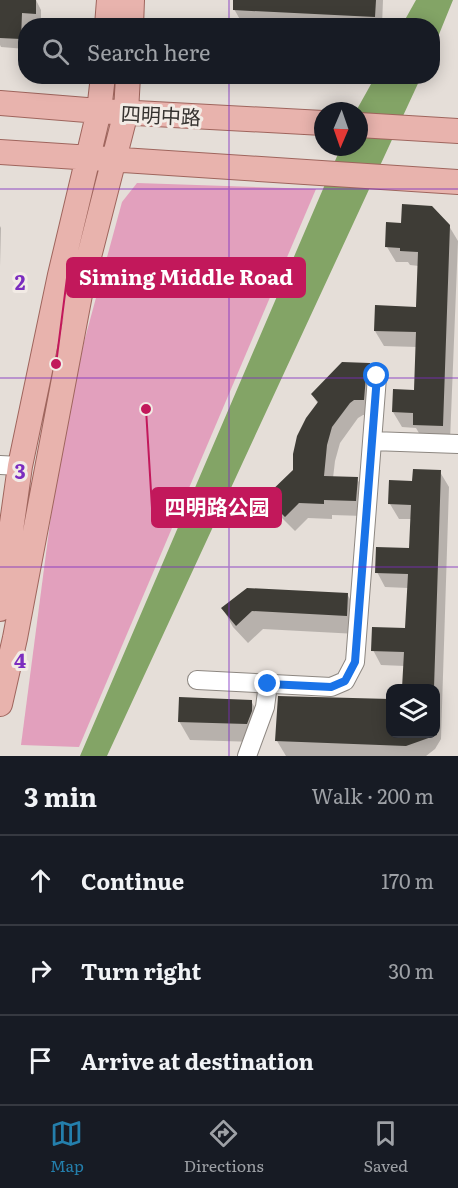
<!DOCTYPE html>
<html lang="en">
<head>
<meta charset="utf-8">
<style>
	body { margin:0; font-family:Literata,"Noto Sans SC",serif; background:#242831; color:#f1f3f6 }
	.controls { position:absolute; right:18px; bottom:18px; display:grid; overflow:hidden; border-radius:12px; box-shadow:0 3px 15px #0003 }
	.controls button { width:54px; height:54px; display:grid; place-items:center; padding:0; border:0; border-bottom:2px solid #363941; background:#171b24; color:#f1f3f6; font:30px sans-serif }
	.compass { position:absolute; left:314px; top:102px; width:54px; height:54px; border-radius:50%; background:#171b24; box-shadow:0 3px 15px #0003; rotate:182deg }
	.stop { position:absolute; width:18px; height:18px; margin:-14px; border:4px solid #1a73e8; border-radius:50%; background:#fff }
	.stop.end { background:#1a73e8; border-color:#fff; box-shadow:0 2px 6px #0008 }
	.list { margin:0; padding:0; list-style:none }
	h2 { display:flex; justify-content:space-between; align-items:center; height:78px; margin:0; padding:0 24px; font-size:26px }
	h2 small { font-size:20px; font-weight:400; color:#9ea1a6 }
	.list li { display:grid; grid-template-columns:39px 1fr auto; gap:18px; align-items:center; box-sizing:border-box; height:90px; padding:0 24px; border-top:2px solid #363941 }
	.list b { display:block; font-size:22px; white-space:nowrap }
	.list em { font-size:20px; font-style:normal; color:#9ea1a6 }
	.icon { flex:none; width:33px; height:33px; fill:none; stroke:currentColor; stroke-width:2; stroke-linecap:round; stroke-linejoin:round }
	.map { position:relative; flex:none; width:458px; height:756px; overflow:hidden }
	.search { position:absolute; background:#171b24; box-shadow:0 3px 15px #0003; left:18px; right:18px; top:18px; height:66px; display:flex; align-items:center; gap:15px; box-sizing:border-box; padding:0 21px; border-radius:24px; color:#9ea1a6; font-size:22px }
	.sheet { height:348px; background:#171b24 }
	nav { display:flex; justify-content:space-around; align-items:center; box-sizing:border-box; height:84px; border-top:2px solid #363941; background:#171b24; font-size:16px; color:#9ea1a6 }
	nav a { display:grid; justify-items:center; gap:3px }
	nav .on { color:#247fac }
	.map>svg:first-child { display:block }
	.green { fill:#e2a0bd }
	.water { fill:#83a466 }
	.shadow { fill:#0003 }
	.building { fill:#3e3c36 }
	.lines { fill:none; stroke-linecap:round; stroke-linejoin:round }
	.minor-casing { stroke:#8d8781; stroke-width:20 }
	.major-casing { stroke:#9f655d; stroke-width:26 }
	.minor { stroke:#fff; stroke-width:18 }
	.major { stroke:#e8b3ad; stroke-width:24 }
	.route { stroke:#1a73e8; stroke-width:8 }
	.grid { fill:none; stroke:#7b2cbf; stroke-width:1.5; stroke-opacity:0.55 }
	.labels { text-anchor:middle; dominant-baseline:central; stroke-width:6; stroke-linejoin:round; paint-order:stroke }
	.street-label { font-size:20px; fill:#35322f; stroke:#f2ebe5 }
	.grid-label { font-size:20px; text-anchor:middle; font-weight:bold; fill:#7b2cbf; stroke:#f2ebe5; stroke-width:6; stroke-linejoin:round; paint-order:stroke }
	.leader { fill:none; stroke:#c2185b; stroke-width:2 }
	.callout-dot { fill:#c2185b; stroke:#f2ebe5; stroke-width:2 }
	.callout { fill:#c2185b; stroke:#c2185b; stroke-width:2 }
	.callout-label { font-size:21px; text-anchor:middle; font-weight:bold; fill:#fff }
</style>
</head>
<body>
<div class="map">
<svg width="458" height="756" viewBox="0 0 458 756">
	<rect width="100%" height="100%" fill="#e5ded8"/>
	<path class="green" d="M137,183L316,189L79,747L21,745L56,477L84,342L122,202Z"/>
	<path class="water" d="M416,0H453L433,49L432,26L402,25Z
		M375,77H421L107,756H80L341,147H359V111H356Z"/>
	<path class="shadow" d="M0,0H36L41,10V24L27,23L26,26V49L1,47L0,45Z
		M235,0H383L382,26H300L242,23L234,9Z
		M0,226L1,228L0,267Z
		M449,226L458,241L450,441L423,440L416,428L402,427L393,412L415,392L417,347L384,346L375,331L418,308L419,266L410,265L408,262H396L387,247Z
		M369,365L378,380L372,415H363L358,418L340,443L335,461L333,478L357,479L366,494L364,516L332,515V519L308,518L295,531L276,512L267,497L294,471L318,404L312,394Z
		M440,472L449,487L441,739L435,749L426,756H286L277,741L279,698L390,701V734H436V688H403L405,666L381,665L373,650L406,630L408,588L385,587L377,572L410,550L412,519H399L390,504L414,483Z
		M347,594L358,613L357,634L263,629L248,643L233,627L223,609Z
		M251,701L262,720L257,742L190,740L179,721Z"/>
	<path class="building" d="M0,0H36V14L22,13L21,39L0,38Z
		M233,0H376L375,17L233,10Z
		M402,204L432,206L450,225L443,426L413,425V413L392,412L393,389L414,390L416,332L374,331L375,305L416,307L418,252L400,251V248L385,247L386,222L401,223Z
		M342,362L370,363V369L366,376L364,400H354L350,403L332,427L327,445L324,476L358,477L356,501L324,500V504L299,503L285,517L265,497L293,470V454L297,436L306,418L318,402L311,394Z
		M413,469L441,470L434,688H402L404,652L371,651L372,627L405,628L408,574L375,573L376,547L409,548L411,505L388,504L389,480L412,481Z
		M247,588L348,593L347,616L252,611L236,626L221,608Z
		M278,696L390,699V734H437V735L406,746L275,741Z
		M179,697L252,700V711L247,724L178,722Z"/>
	<g class="lines">
		<defs>
			<path id="minor" d="M372,441L458,444
				M0,465L20,466
				M197,680L331,687L345,681L355,662L377,377
				M247,756L265,707L268,684"/>
			<path id="major" d="M107,26L109,0
				M131,26L132,0
				M0,103L99,111L323,123
				M359,125L458,131
				M0,152L458,182
				M0,609L20,466L60,275L99,111L103,76
				M0,704L15,638L82,284L126,112L128,76"/>
		</defs>
		<use href="#minor" class="minor-casing"/>
		<use href="#major" class="major-casing"/>
		<use href="#minor" class="minor"/>
		<use href="#major" class="major"/>
	</g>
	<g class="lines">
		<path class="route" d="M268,684L331,687L345,681L355,662L377,376"/>
	</g>
	<path class="grid" d="M229,0V26M229,76V756M0,189H458M0,378H458M0,567H458"/>
	<g class="labels">
		<g class="street-label">
			<text transform="translate(161 114) rotate(3)">四明中路</text>
		</g>
	</g>
	<g class="grid-label">
		<text x="20" y="290">2</text>
		<text x="20" y="479">3</text>
		<text x="20" y="668">4</text>
	</g>
	<path class="leader" d="M56 364L67 278M146 409L152 508"/>
	<g class="callout-dot">
		<circle cx="56" cy="364" r="6"/>
		<circle cx="146" cy="409" r="6"/>
	</g>
	<g class="callout">
		<rect x="67" y="258" width="238" height="39" rx="6"/>
		<rect x="152" y="488" width="129" height="39" rx="6"/>
	</g>
	<g class="callout-label">
		<text x="186" y="285">Siming Middle Road</text>
		<text x="217" y="515">四明路公园</text>
	</g>
</svg>
<div class="controls">
<button><svg class="icon" aria-label="layers" viewBox="0 0 24 24"><path d="M12 4l9 5-9 5-9-5zM3 14l9 5 9-5"/></svg></button>
</div>
<svg class="compass" viewBox="-18 -18 36 36"><path d="M0-13l5 13h-10z" fill="#e53935"/><path d="M0 13l5-13h-10z" fill="#9ea1a6"/></svg>
<div class="stop" style="left:377px;top:376px"></div>
<div class="stop end" style="left:268px;top:684px"></div>
<div class="search"><svg class="icon" aria-label="search" viewBox="0 0 24 24"><circle cx="10" cy="10" r="6"/><path d="M15 15l6 6"/></svg>Search here</div>
</div>
<section class="sheet">
<h2>3 min<small>Walk · 200 m</small></h2>
<ul class="list">
<li><svg class="icon" aria-label="ahead" viewBox="0 0 24 24"><path d="M12 20V5M6 11l6-6 6 6"/></svg><div><b>Continue</b></div><em>170 m</em></li>
<li><svg class="icon" aria-label="right" viewBox="0 0 24 24"><path d="M7 20v-9h11M14 6l5 5-5 5"/></svg><div><b>Turn right</b></div><em>30 m</em></li>
<li><svg class="icon" aria-label="arrive" viewBox="0 0 24 24"><path d="M6 21V4h12l-3 4 3 4H6"/></svg><div><b>Arrive at destination</b></div></li>
</ul>
</section>
<nav>
<a class="on"><svg class="icon" aria-label="map" viewBox="0 0 24 24"><path d="M3 6l6-2 6 2 6-2v14l-6 2-6-2-6 2zM9 4v14M15 6v14"/></svg>Map</a>
<a><svg class="icon" aria-label="directions" viewBox="0 0 24 24"><path d="M12 3l9 9-9 9-9-9zM9 14v-3h6M13 9l2 2-2 2"/></svg>Directions</a>
<a><svg class="icon" aria-label="saved" viewBox="0 0 24 24"><path d="M7 4h10v16l-5-4-5 4z"/></svg>Saved</a>
</nav>
</body>
</html>
